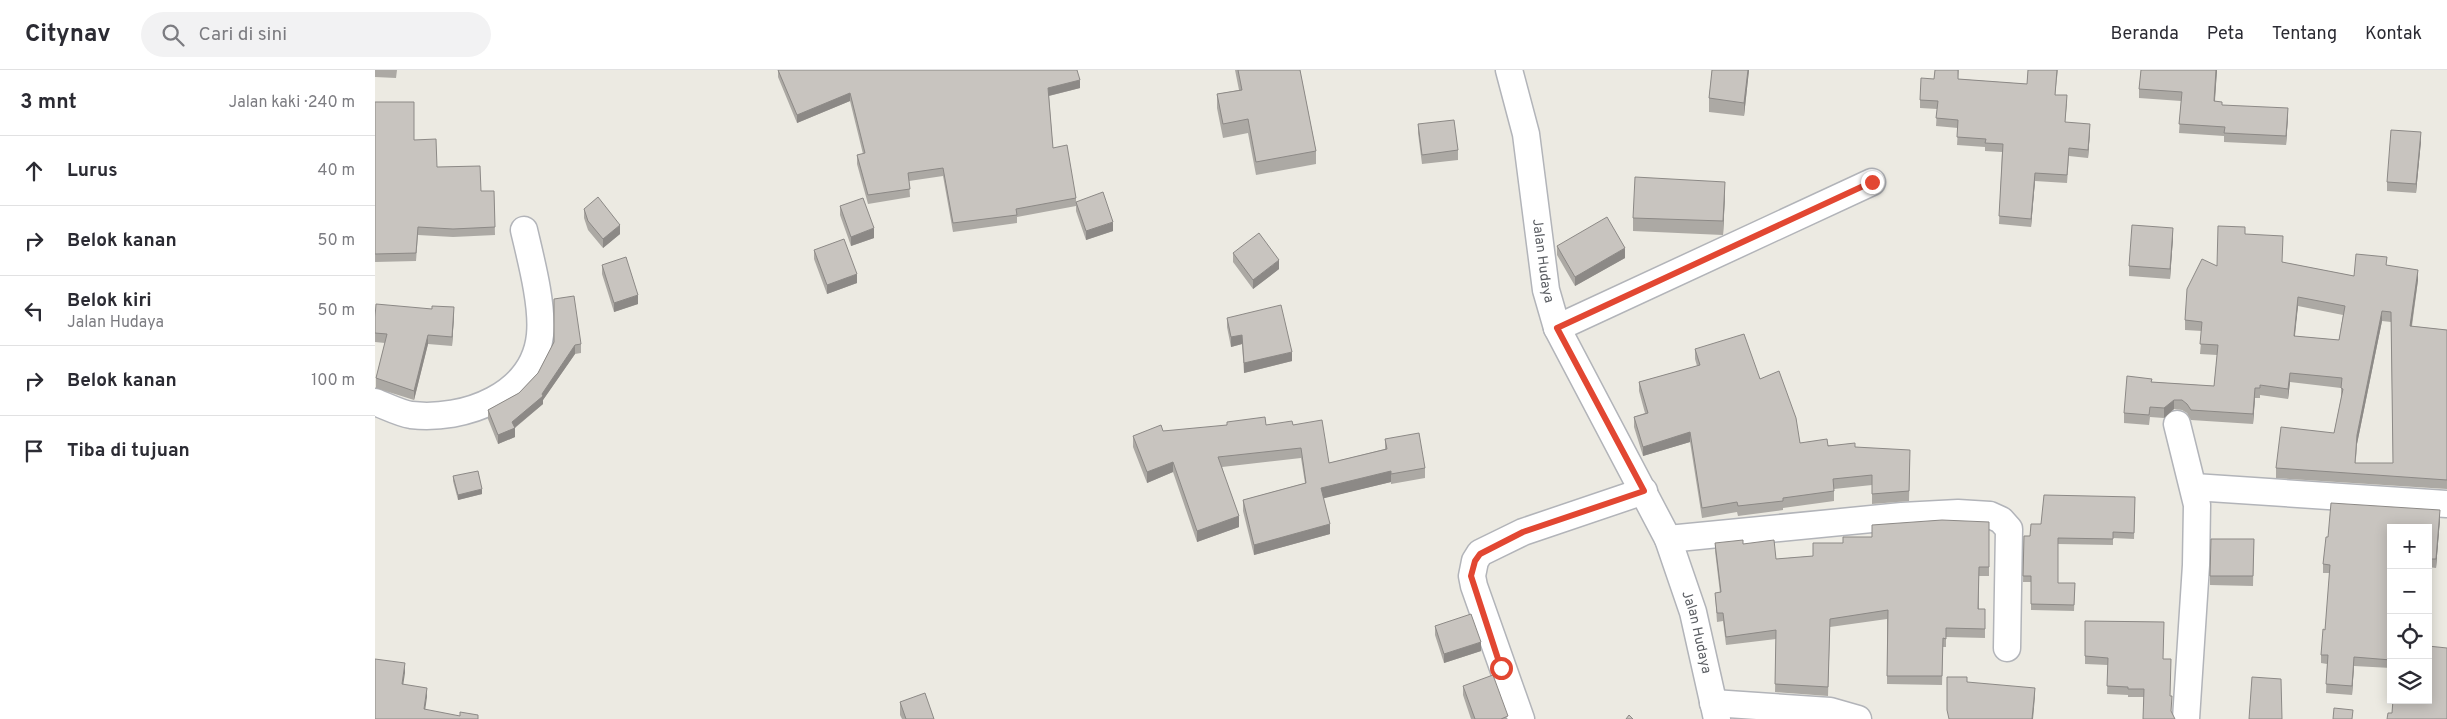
<!DOCTYPE html>
<html lang="id">
<head>
<meta charset="utf-8">
<style>
	body { margin:0; font-family:Overpass,sans-serif; background:#f2f2f3; color:#2b2b33 }
	.controls { position:absolute; right:15px; bottom:15px; display:grid; overflow:hidden; border-radius:0px; box-shadow:0 2px 12px #0003 }
	.controls button { width:45px; height:45px; display:grid; place-items:center; padding:0; border:0; border-bottom:1px solid #e1e1e2; background:#fff; color:#2b2b33; font:25px sans-serif }
	.stop { position:absolute; width:15px; height:15px; margin:-11px; border:4px solid #e24732; border-radius:50%; background:#fff }
	.stop.end { background:#e24732; border-color:#fff; box-shadow:0 1px 5px #0008 }
	.list { margin:0; padding:0; list-style:none }
	h2 { display:flex; justify-content:space-between; align-items:center; height:65px; margin:0; padding:0 20px; font-size:21px }
	h2 small { font-size:16px; font-weight:400; color:#7c7c81 }
	.list li { display:grid; grid-template-columns:32px 1fr auto; gap:15px; align-items:center; box-sizing:border-box; height:70px; padding:0 20px; border-top:1px solid #e1e1e2 }
	.list b { display:block; font-size:19px; white-space:nowrap }
	.list p { margin:0; font-size:16px; white-space:nowrap; color:#7c7c81 }
	.list em { font-size:16px; font-style:normal; color:#7c7c81 }
	.icon { flex:none; width:28px; height:28px; fill:none; stroke:currentColor; stroke-width:2; stroke-linecap:round; stroke-linejoin:round }
	.map { position:relative; flex:none; width:2072px; height:649px; overflow:hidden }
	header { display:flex; align-items:center; gap:30px; box-sizing:border-box; height:70px; padding:0 25px; background:#fff; border-bottom:1px solid #e1e1e2 }
	header strong { font-size:24px }
	nav { display:flex; gap:28px; margin-inline-start:auto; font-size:18px }
	.search { width:350px; height:45px; background:#f2f2f3; display:flex; align-items:center; gap:12px; box-sizing:border-box; padding:0 18px; border-radius:28px; color:#7c7c81; font-size:19px }
	main { display:flex }
	aside { flex:1; background:#fff }
	.map>svg:first-child { display:block }
	.lines { fill:none; stroke-linecap:round; stroke-linejoin:round }
	.street-casing { stroke:#b2b4b9; stroke-width:29 }
	.street { stroke:#fff; stroke-width:26 }
	.wall { fill:#aca9a4; fill-rule:evenodd }
	.shaded-wall { fill:#8c8986 }
	.building { fill:#c8c4bf; stroke:#8c8986; fill-rule:evenodd }
	.route { stroke:#e24732; stroke-width:6 }
	.labels { text-anchor:middle; dominant-baseline:central; stroke-width:5; stroke-linejoin:round; paint-order:stroke }
	.street-label { font-size:14px; fill:#5a5d62; stroke:#fff }
</style>
</head>
<body>
<header>
<strong>Citynav</strong>
<div class="search"><svg class="icon" aria-label="search" viewBox="0 0 24 24"><circle cx="10" cy="10" r="6"/><path d="M15 15l6 6"/></svg>Cari di sini</div>
<nav><a>Beranda</a><a>Peta</a><a>Tentang</a><a>Kontak</a></nav>
</header>
<main>
<aside>
<h2>3 mnt<small>Jalan kaki · 240 m</small></h2>
<ul class="list">
<li><svg class="icon" aria-label="ahead" viewBox="0 0 24 24"><path d="M12 20V5M6 11l6-6 6 6"/></svg><div><b>Lurus</b></div><em>40 m</em></li>
<li><svg class="icon" aria-label="right" viewBox="0 0 24 24"><path d="M7 20v-9h11M14 6l5 5-5 5"/></svg><div><b>Belok kanan</b></div><em>50 m</em></li>
<li><svg class="icon" aria-label="left" viewBox="0 0 24 24"><path d="M17 20v-9H6M10 6l-5 5 5 5"/></svg><div><b>Belok kiri</b><p>Jalan Hudaya</p></div><em>50 m</em></li>
<li><svg class="icon" aria-label="right" viewBox="0 0 24 24"><path d="M7 20v-9h11M14 6l5 5-5 5"/></svg><div><b>Belok kanan</b></div><em>100 m</em></li>
<li><svg class="icon" aria-label="arrive" viewBox="0 0 24 24"><path d="M6 21V4h12l-3 4 3 4H6"/></svg><div><b>Tiba di tujuan</b></div></li>
</ul>
</aside>
<div class="map">
<svg width="2072" height="649" viewBox="0 0 2072 649">
	<rect width="100%" height="100%" fill="#eceae2"/>
	<g class="lines">
		<defs>
			<g id="street">
				<path id="s1" d="M1134,0L1151,64L1171,220L1182,258L1293,469L1318,542L1342,649"/>
				<path d="M1182,258L1497,112"/>
				<path d="M0,332C11,336 24,343 36,345C89,351 159,326 165,265C168,235 156,190 149,160"/>
				<path d="M1802,354L1822,435L1821,495L1811,649"/>
				<path d="M1819,417L2072,434"/>
				<path d="M1293,469L1527,446L1583,443L1615,445L1626,450L1634,459L1632,578"/>
				<path d="M1338,633L1455,641L1483,649"/>
				<path d="M1146,649L1099,516L1097,506L1100,491L1105,483L1148,462L1269,421"/>
			</g>
		</defs>
		<use href="#street" class="street-casing"/>
		<use href="#street" class="street"/>
	</g>
	<path class="wall" d="M0,0H22L21,8L0,7Z
		M403,0H702L705,18L674,26L678,78L701,128V132L738,161L711,170L701,141V136L642,147V153L578,162L568,106L534,111L535,127L493,134L482,94V85L488,84L475,31L422,53L403,7Z
		M860,0H925L941,81V94L881,105L873,63L848,68L842,38V24L864,20Z
		M1337,0H1374L1369,46L1334,42V28Z
		M1560,0H1584L1583,9L1652,14L1653,0H1683L1680,25L1692,34L1690,52L1715,62L1713,88L1694,86L1692,113L1660,111L1656,157L1624,154L1627,82L1610,81V77L1582,75L1583,58L1561,56L1562,39L1545,38V30L1559,9Z
		M1766,0H1842L1840,31L1847,35L1913,47L1911,75L1849,72V66L1804,63L1806,31L1764,28V19Z
		M0,32L39,70L62,97L106,121H119L120,165L78,167L43,165L41,191L0,192Z
		M1043,54L1083,80V90L1047,94L1043,63Z
		M2046,71L2041,123L2012,121V112Z
		M1350,125L1348,165L1258,161V148Z
		M465,136L499,168L476,176L465,145Z
		M209,139L245,164L228,178L213,160L209,148Z
		M1870,164L1907,192L1979,206L2012,196L2043,210L2037,256L2072,260V419L1901,408V398L1959,363L1966,328V318L1915,312L1913,329L1885,325V328H1880L1878,354L1816,350L1812,343L1807,340L1799,339L1789,348L1775,347L1774,355L1749,353V343L1777,312L1839,316L1842,285L1825,284L1827,261L1810,260V250L1842,196ZM1923,236L1968,245L1964,270L1919,266ZM2007,251L2016,252L2018,393H1980L1982,374Z
		M1798,168L1795,209L1754,206V196Z
		M1182,176L1250,188L1200,216L1182,185Z
		M439,180L482,213L452,224L439,189Z
		M858,183L904,199L878,219L858,192Z
		M227,195L263,234L239,242L227,204Z
		M57,239L79,246L77,276L53,274L39,330L1,318V308L10,273L0,272V247Z
		M852,248L917,291L869,303L867,274L856,277L852,257Z
		M179,272L206,274V283L200,284L168,330V334L140,358V367L123,374L113,349V340L144,323L163,303Z
		M1320,279L1385,309L1425,373L1480,377L1535,389L1534,431L1497,434V415L1459,419V431L1408,438V440L1363,446L1362,442L1327,448L1315,372L1268,386L1259,357V347L1270,343L1264,321V312L1322,296L1320,289Z
		M891,355H918L954,393L1010,379V369L1050,398V408L1016,414V412L948,428L955,464L879,485L868,441V430L930,413L926,388L847,397L864,457L822,472L798,402L772,413L758,377V366L788,361Z
		M78,406L107,424L83,430L78,411Z
		M1760,427L1759,469L1738,468V475L1683,474V513H1700L1699,541L1656,540V512H1648L1649,466H1655L1666,454Z
		M2065,449L2061,498L2053,497V458H2016V598L1979,596L1977,625L1951,623L1952,594L1946,593V585L1950,560L1955,503H1948V494L1953,467Z
		M1614,452V506H1604V539H1610V568L1571,567V577H1568L1567,615L1512,614V549L1455,557L1453,626L1400,622L1401,569L1351,575L1348,551L1342,552L1340,523H1345L1340,481V473L1368,474L1401,489L1438,486L1468,473L1497,467Z
		M1879,469L1878,516L1835,515V506Z
		M1710,551L1789,552L1769,627H1753V625L1732,624L1733,595L1710,594Z
		M1060,556L1106,581L1069,593L1060,565Z
		M1088,616L1133,649H1096L1088,625Z
		M525,632L559,649H527L525,645Z"/>
	<path class="shaded-wall" d="M1373,0H1374L1369,46V33Z
		M1841,0H1842L1839,41V31Z
		M705,10V18L673,26V18Z
		M475,23V31L422,53V45Z
		M1913,38V47L1911,75V66Z
		M1715,54V62L1713,88V80Z
		M2046,62V71L2041,123V114Z
		M1660,103V111L1656,157V149Z
		M1350,112V125L1348,165V151Z
		M738,152V161L711,170V161Z
		M245,155V164L228,178V169Z
		M499,158V168L476,176V167Z
		M1798,158V168L1795,209V199Z
		M1250,178V188L1200,216V207Z
		M904,190V199L878,219V210Z
		M2043,200V210L2035,266V256Z
		M482,204V213L452,224V215Z
		M263,225V234L239,242V233Z
		M1923,227V236L1919,275V266Z
		M79,237V246L77,276V267Z
		M2007,241V251L1982,374L1980,402L1982,365Z
		M53,265V274L39,330V321Z
		M867,265V274L856,277V267Z
		M200,275V284L168,330V334L138,359L140,358V367L123,374V365L167,324Z
		M917,282V291L869,303V293Z
		M1915,303V312L1913,329V319Z
		M1880,318V328L1878,354V344Z
		M1799,330V339L1789,348V338Z
		M1315,362V372L1268,386V377Z
		M798,392V402L772,413V402Z
		M1016,401V412L946,429V418Z
		M107,419V424L83,430V425Z
		M2065,440V449L2061,498V489Z
		M864,446V457L822,472V461Z
		M955,454V464L879,485V475Z
		M1106,572V581L1069,593V584Z
		M1979,587V596L1977,625V616Z
		M30,593V603L27,623V614Z
		M52,618V627L49,648V639Z
		M1660,618V626L1658,649H1657Z"/>
	<path class="building" d="M403,0H702L705,10L673,18L678,78L692,75L701,128L641,139L642,145L578,153L568,98L533,103L535,119L493,125L482,85L490,83L475,23L422,45Z
		M863,0H925L941,81L881,92L873,49L848,54L842,24L867,20Z
		M1337,0H1373L1369,33L1334,28Z
		M1560,0H1583V9L1652,14L1653,0H1682L1680,25H1692L1690,52L1715,54L1713,80L1694,78L1692,105L1660,103L1656,149L1624,146L1628,74L1610,73L1611,69L1582,67L1583,50L1561,48L1563,31L1545,30L1546,8L1559,9Z
		M1766,0H1841L1839,31L1847,32V35L1913,38L1911,66L1849,63L1850,57L1804,54L1807,22L1764,19Z
		M0,32H39V70L61,69L62,97L105,96L106,121H119L120,157L78,159L43,157L41,183L0,184Z
		M1079,50L1083,80L1047,85L1043,54Z
		M2016,60L2046,62L2041,114L2012,112Z
		M1260,107L1350,112L1348,151L1258,148Z
		M728,122L738,152L711,161L701,132Z
		M223,127L245,155L228,169L213,151L209,139Z
		M488,128L499,158L476,167L465,136Z
		M1232,147L1250,178L1200,207L1182,176Z
		M1757,155L1798,158L1795,199L1754,196Z
		M1843,156L1870,157V164L1908,166L1907,192L1979,206L1981,184L2012,187L2011,195L2043,200L2035,256L2072,260V410L1901,398L1906,357L1959,363L1968,319L1966,318L1967,308L1915,303L1913,319L1885,315V318H1880L1878,344L1816,340L1812,334L1807,330H1799L1789,338L1775,337L1774,345L1749,343L1752,306L1777,309L1776,312L1839,316L1843,275L1825,274L1827,252L1810,250L1812,219L1827,189L1842,196ZM1923,227L1970,236L1964,270L1919,266ZM2007,241L2016,242L2018,393H1980L1982,365Z
		M884,163L904,190L878,210L858,183Z
		M469,169L482,204L452,215L439,180Z
		M251,187L263,225L239,233L227,195Z
		M199,226L206,274L200,275L167,324L168,326L137,352L140,358L123,365L113,340L144,323L163,303L179,272V229Z
		M1,234L57,239V236L79,237L77,267L53,265L39,321L1,308L12,264L0,263V247Z
		M906,235L917,282L869,293L867,265L856,267L852,248Z
		M1369,264L1385,309L1404,301L1421,348L1425,373L1452,369L1453,376L1480,373V377L1535,380L1534,421L1497,424V405L1458,409L1459,421L1408,428V431L1363,436L1362,432L1327,438L1315,362L1268,377L1259,347L1273,343L1264,312L1325,295L1320,279Z
		M890,347L891,355L917,351L918,355L947,350L954,393L1012,379L1010,369L1044,363L1050,398L1016,404V401L946,418L955,454L879,475L868,430L931,413L926,378L843,387L864,446L822,461L798,392L772,402L758,366L786,355L788,361L852,355V352Z
		M103,401L107,419L83,425L78,406Z
		M1669,425L1760,427L1759,463L1738,462V469L1683,468V513H1700L1699,535L1656,534V506H1648L1649,466H1655L1656,454H1666Z
		M1956,433L2065,440L2061,489H2053V458H2016V590L1979,587L1977,616L1951,614L1953,585H1946L1948,559L1950,560L1955,495L1948,494L1951,467H1953Z
		M1567,450L1614,452V497H1604L1603,539H1610V559L1571,558V569L1568,568L1567,606H1512L1513,540L1455,549L1453,617L1400,614L1401,560L1351,567L1348,543H1342L1340,523L1346,522L1340,473L1368,470V474L1399,470L1401,489L1438,486V473H1468V467H1497V455Z
		M1836,469H1879L1878,506H1835Z
		M1096,544L1106,572L1069,584L1060,556Z
		M1710,551L1789,552L1788,589H1796L1795,626H1797L1796,641L1800,649H1768L1769,619H1753V617L1732,616L1733,588L1710,586Z
		M2053,576L2072,578V649H2012L2013,643H2017L2018,630H2053Z
		M0,589L30,593L27,614L52,618L49,639L85,646V642L103,645V649H0Z
		M1118,605L1133,646L1126,649H1100L1088,616Z
		M1572,607H1592V612L1660,618L1657,649H1574L1572,640Z
		M1877,607L1906,609L1907,649H1874Z
		M550,623L559,649H531L525,632Z
		M1959,638L1978,640L1977,649H1958Z
		M1254,645L1258,649H1251Z"/>
	<g class="lines">
		<path class="route" d="M1126,598L1096,506L1100,491L1105,484L1148,462L1269,421L1182,258L1497,112"/>
	</g>
	<g class="labels">
		<g class="street-label">
			<text stroke="none"><textPath href="#s1" startOffset="194">Jalan Hudaya</textPath></text>
			<text stroke="none"><textPath href="#s1" startOffset="599">Jalan Hudaya</textPath></text>
		</g>
	</g>
</svg>
<div class="controls">
<button>+</button>
<button>−</button>
<button><svg class="icon" aria-label="locate" viewBox="0 0 24 24"><circle cx="12" cy="12" r="6"/><path d="M12 2v4M12 18v4M2 12h4M18 12h4"/></svg></button>
<button><svg class="icon" aria-label="layers" viewBox="0 0 24 24"><path d="M12 4l9 5-9 5-9-5zM3 14l9 5 9-5"/></svg></button>
</div>
<div class="stop" style="left:1126px;top:598px"></div>
<div class="stop end" style="left:1497px;top:112px"></div>
</div>
</main>
</body>
</html>
